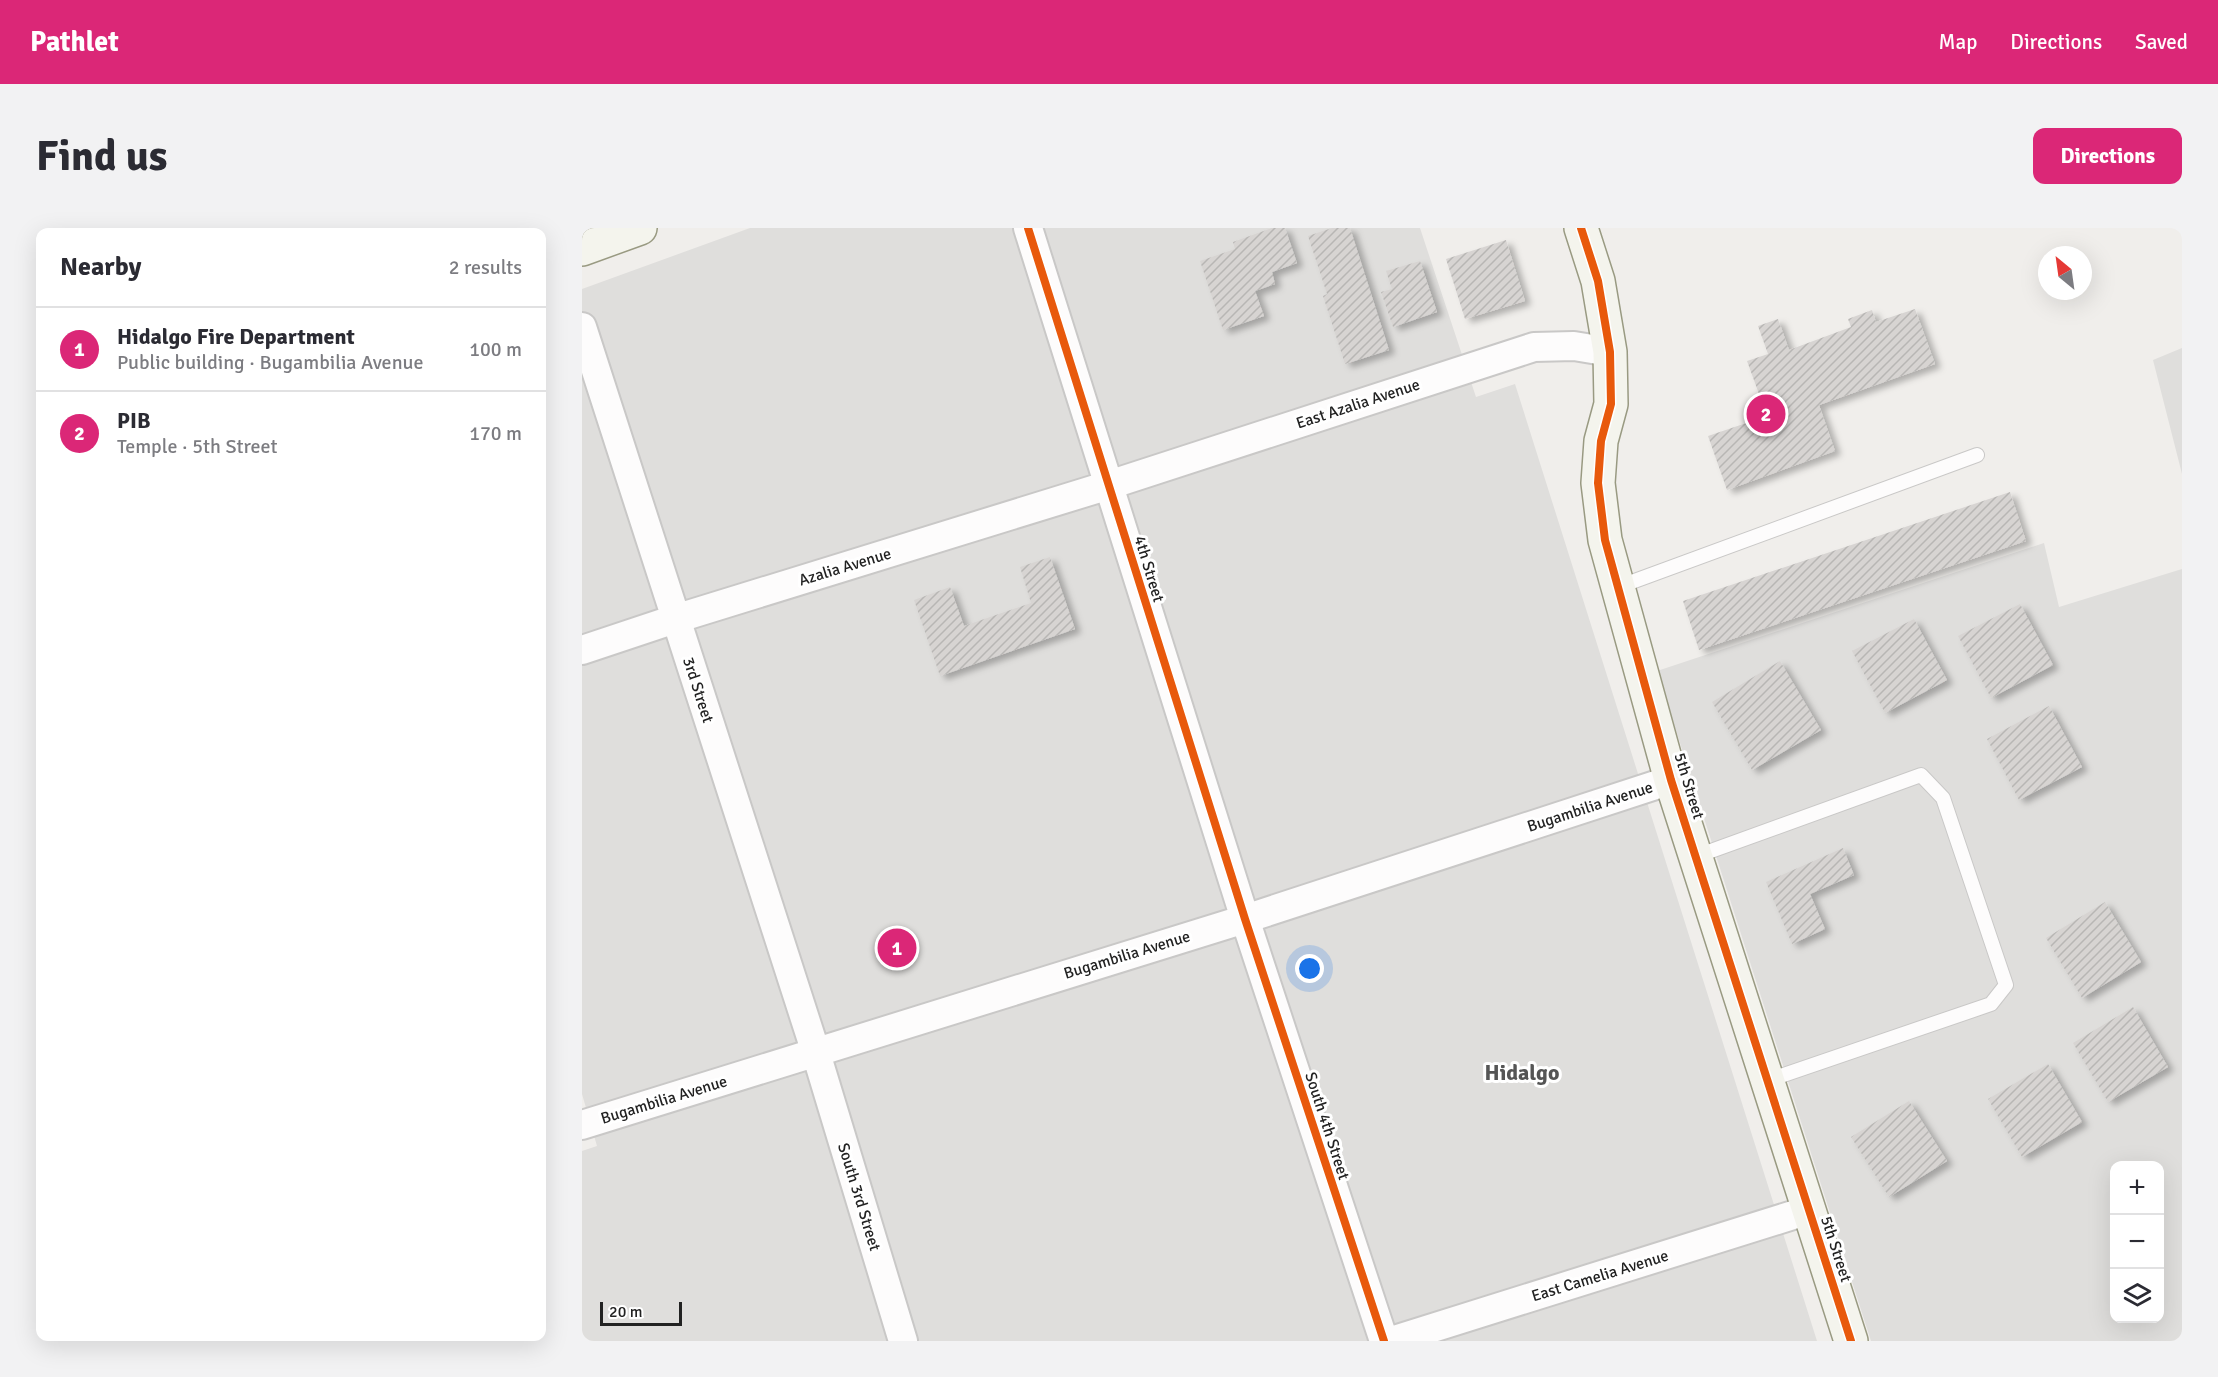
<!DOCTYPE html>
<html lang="en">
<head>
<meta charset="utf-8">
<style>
	body { margin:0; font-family:Signika,sans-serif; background:#f2f2f3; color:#2b2b33 }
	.controls { position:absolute; right:18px; bottom:18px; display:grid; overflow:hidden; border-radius:12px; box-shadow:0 6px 24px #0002 }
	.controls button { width:54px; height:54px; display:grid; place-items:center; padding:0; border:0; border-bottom:2px solid #e1e1e2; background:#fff; color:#2b2b33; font:30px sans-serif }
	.compass { position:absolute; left:1456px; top:18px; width:54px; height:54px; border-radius:50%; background:#fff; box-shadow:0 6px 24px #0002; rotate:331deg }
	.scale { position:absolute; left:18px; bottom:15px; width:82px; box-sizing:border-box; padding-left:6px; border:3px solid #222; border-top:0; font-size:16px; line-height:21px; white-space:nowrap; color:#222; -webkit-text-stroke:4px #fff; paint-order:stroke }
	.you { position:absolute; left:728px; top:741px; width:21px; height:21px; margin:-15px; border:4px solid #fff; border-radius:50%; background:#1a73e8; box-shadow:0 0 0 9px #1a73e833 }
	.badge { display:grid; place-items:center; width:39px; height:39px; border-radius:50%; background:#db2777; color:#fff; font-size:20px; font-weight:700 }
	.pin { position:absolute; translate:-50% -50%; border:3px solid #fff; box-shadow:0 2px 6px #0006 }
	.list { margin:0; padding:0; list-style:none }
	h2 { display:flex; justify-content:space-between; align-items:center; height:78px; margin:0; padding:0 24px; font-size:26px }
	h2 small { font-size:20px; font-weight:400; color:#7c7c81 }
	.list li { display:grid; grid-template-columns:39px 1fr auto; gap:18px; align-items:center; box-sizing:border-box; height:84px; padding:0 24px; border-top:2px solid #e1e1e2 }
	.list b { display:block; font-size:22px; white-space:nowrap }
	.list p { margin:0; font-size:20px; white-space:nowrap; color:#7c7c81 }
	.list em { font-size:20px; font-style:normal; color:#7c7c81 }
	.icon { flex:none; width:33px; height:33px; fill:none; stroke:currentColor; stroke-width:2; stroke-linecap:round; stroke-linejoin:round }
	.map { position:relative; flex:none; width:1600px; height:1113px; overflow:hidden; border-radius:12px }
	header { display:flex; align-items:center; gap:36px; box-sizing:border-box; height:84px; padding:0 30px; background:#db2777; color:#fff }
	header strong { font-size:28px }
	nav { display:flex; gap:33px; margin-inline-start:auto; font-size:21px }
	.intro { display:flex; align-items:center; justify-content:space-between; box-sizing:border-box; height:144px; padding:0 36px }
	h1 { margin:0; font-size:42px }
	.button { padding:15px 27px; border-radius:12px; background:#db2777; color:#fff; font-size:21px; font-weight:700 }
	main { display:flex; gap:36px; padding:0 36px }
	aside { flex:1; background:#fff; border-radius:12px; box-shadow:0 6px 24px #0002 }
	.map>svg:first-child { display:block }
	.residential { fill:#dfdedc; fill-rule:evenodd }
	.building { fill:url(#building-hatch); filter:url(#shadow) }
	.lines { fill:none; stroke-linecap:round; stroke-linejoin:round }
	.lane-casing { stroke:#c9c8c7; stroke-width:16 }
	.street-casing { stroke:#c9c8c7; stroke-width:32 }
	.secondary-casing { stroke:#999a82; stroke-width:36 }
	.lane { stroke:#fdfcfc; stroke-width:14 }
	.street { stroke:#fdfcfc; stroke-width:28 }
	.secondary { stroke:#f4f4ed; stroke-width:33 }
	.cycleway-casing { stroke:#fff; stroke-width:11 }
	.cycleway { stroke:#e8590c; stroke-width:8 }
	.labels { text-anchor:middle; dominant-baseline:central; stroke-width:6; stroke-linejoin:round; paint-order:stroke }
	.street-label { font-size:16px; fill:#222; stroke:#fff }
	.district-label { font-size:22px; font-weight:bold; fill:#555; stroke:#fff }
</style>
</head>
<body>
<header>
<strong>Pathlet</strong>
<nav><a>Map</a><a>Directions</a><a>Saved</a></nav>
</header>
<div class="intro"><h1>Find us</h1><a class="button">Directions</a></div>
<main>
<aside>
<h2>Nearby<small>2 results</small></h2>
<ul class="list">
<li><span class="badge">1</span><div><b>Hidalgo Fire Department</b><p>Public building · Bugambilia Avenue</p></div><em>100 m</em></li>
<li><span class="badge">2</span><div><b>PIB</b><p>Temple · 5th Street</p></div><em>170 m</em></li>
</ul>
</aside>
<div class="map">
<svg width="1600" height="1113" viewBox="0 0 1600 1113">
	<defs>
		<pattern id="building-hatch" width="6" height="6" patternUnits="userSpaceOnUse" patternTransform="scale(1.5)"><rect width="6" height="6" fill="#d7d4d2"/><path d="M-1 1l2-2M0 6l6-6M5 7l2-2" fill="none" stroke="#b8b6b4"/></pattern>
		<filter id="shadow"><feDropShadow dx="6" dy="4" stdDeviation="3" flood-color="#0004"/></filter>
	</defs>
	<rect width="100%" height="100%" fill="#f0eeeb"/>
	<path class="residential" d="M168,0H838L894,169L933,156L1235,1113H0V923L15,918L0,866V61Z
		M1600,120V246L1571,132Z
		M1462,315L1477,379L1600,341V1113H1289L1075,443ZM1532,938H1578V1090H1532Z"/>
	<path class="building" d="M690,0H703L715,35L690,44L693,56L673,63L682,88L641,102L618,33L653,21L651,14Z
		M750,0H768L807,122L763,136L741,68L745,66L726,8Z
		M924,12L943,73L883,91L864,31Z
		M838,33L855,84L811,99L799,64L810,61L804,43Z
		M1333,81L1353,136L1237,177L1253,223L1145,262L1126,208L1185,188L1165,133L1186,126L1176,98L1196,91L1207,122L1269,99L1266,91L1290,82L1294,94Z
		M1428,264L1444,313L1117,422L1101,373Z
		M468,329L493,401L358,448L332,372L368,359L382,398L449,375L438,339Z
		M1438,376L1471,437L1409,470L1376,408Z
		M1332,391L1365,452L1303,485L1270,423Z
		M1198,433L1239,502L1170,542L1130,474Z
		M1467,478L1500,539L1437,572L1405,511Z
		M1261,620L1272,647L1228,666L1243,701L1210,716L1184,654Z
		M1523,674L1559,734L1500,770L1464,710Z
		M1551,779L1586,839L1526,874L1491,815Z
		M1466,836L1500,894L1440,929L1406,871Z
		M1327,873L1365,933L1307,969L1269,909Z"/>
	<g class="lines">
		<defs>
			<path id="lane" d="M1036,359L1395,227
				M1115,628L1339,547L1361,570L1424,757L1409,776L1187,852"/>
			<path id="street" d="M446,0L663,691L802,1113
				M0,99L234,825L321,1113
				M0,422L93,391L527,257L952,119L992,118L1028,124
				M0,897L663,691L1089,552
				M809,1113L1227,982"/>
			<path id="secondary" d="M999,0L1016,53L1028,124L1029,176L1019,213L1016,255L1023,312L1089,552L1269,1113
				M0,21L58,0"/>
		</defs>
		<use href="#lane" class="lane-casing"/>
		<use href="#street" class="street-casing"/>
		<use href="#secondary" class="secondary-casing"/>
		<use href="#lane" class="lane"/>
		<use href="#street" class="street"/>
		<use href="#secondary" class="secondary"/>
		<defs>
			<path id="cycleway" d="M446,0L663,691L802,1113
				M999,0L1016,53L1028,124L1029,176L1019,213L1016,255L1023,312L1089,552L1269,1113"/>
		</defs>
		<use href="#cycleway" class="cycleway-casing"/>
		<use href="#cycleway" class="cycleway"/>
	</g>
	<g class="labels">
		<g class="street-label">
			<text transform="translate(776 176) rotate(-18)">East Azalia Avenue</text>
			<text transform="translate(263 339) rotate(-17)">Azalia Avenue</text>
			<text transform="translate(567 341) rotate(73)">4th Street</text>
			<text transform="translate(116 462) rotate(72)">3rd Street</text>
			<text transform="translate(1107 558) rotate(73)">5th Street</text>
			<text transform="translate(1008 579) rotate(-18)">Bugambilia Avenue</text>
			<text transform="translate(545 727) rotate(-17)">Bugambilia Avenue</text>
			<text transform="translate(82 872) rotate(-17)">Bugambilia Avenue</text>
			<text transform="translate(745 898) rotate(72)">South 4th Street</text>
			<text transform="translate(277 969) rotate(73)">South 3rd Street</text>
			<text transform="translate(1254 1021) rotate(72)">5th Street</text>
			<text transform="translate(1018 1048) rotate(-17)">East Camelia Avenue</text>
		</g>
		<g class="district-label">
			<text x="940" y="844">Hidalgo</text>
		</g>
	</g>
</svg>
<div class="controls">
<button>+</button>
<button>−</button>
<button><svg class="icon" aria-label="layers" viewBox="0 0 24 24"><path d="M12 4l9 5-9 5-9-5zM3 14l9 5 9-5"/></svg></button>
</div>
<svg class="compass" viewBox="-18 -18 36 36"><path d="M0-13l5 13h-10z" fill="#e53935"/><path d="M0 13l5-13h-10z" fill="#7c7c81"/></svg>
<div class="scale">20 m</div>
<div class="you"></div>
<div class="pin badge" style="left:315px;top:720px">1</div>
<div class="pin badge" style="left:1184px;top:186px">2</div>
</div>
</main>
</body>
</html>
